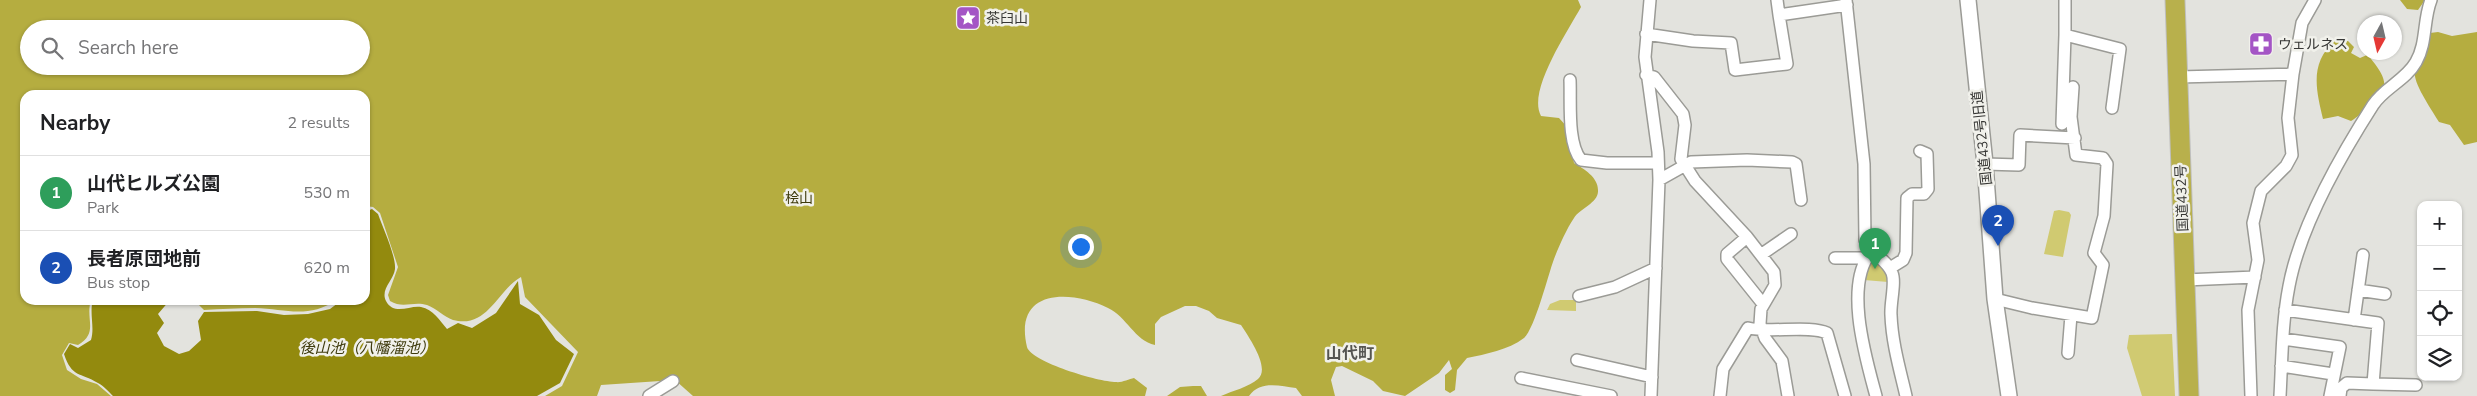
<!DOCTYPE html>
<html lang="en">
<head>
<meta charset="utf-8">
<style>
	body { margin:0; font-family:"Nunito Sans","Noto Sans JP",sans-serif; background:#f6f6f6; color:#202124 }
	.controls { position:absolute; right:15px; bottom:15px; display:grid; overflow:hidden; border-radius:10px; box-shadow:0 1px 4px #0004 }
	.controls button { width:45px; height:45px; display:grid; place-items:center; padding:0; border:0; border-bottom:1px solid #e0e0e0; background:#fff; color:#202124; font:25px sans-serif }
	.compass { position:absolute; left:2357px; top:15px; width:45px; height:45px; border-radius:50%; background:#fff; box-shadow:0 1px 4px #0004; rotate:188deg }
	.you { position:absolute; left:1080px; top:246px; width:18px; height:18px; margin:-12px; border:4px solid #fff; border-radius:50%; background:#1a73e8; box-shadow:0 0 0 8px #1a73e833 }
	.badge { display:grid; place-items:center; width:32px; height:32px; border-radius:50%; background:#a455c5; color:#fff; font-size:16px; font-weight:700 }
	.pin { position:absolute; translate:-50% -41px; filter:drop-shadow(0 1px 2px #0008) }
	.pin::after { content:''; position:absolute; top:26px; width:18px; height:15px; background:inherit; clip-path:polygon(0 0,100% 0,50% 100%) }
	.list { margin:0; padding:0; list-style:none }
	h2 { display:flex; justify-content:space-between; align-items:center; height:65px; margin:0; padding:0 20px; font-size:21px }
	h2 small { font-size:16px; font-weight:400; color:#757577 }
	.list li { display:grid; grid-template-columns:32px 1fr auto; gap:15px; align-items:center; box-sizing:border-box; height:75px; padding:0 20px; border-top:1px solid #e0e0e0 }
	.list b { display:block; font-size:19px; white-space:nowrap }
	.list p { margin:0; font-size:16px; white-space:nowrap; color:#757577 }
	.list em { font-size:16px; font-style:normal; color:#757577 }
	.icon { flex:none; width:28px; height:28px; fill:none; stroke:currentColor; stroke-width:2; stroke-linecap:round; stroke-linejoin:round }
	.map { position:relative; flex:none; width:2477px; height:396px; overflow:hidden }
	.search { position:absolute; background:#fff; box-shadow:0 1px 4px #0004; left:20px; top:20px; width:350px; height:55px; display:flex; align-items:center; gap:12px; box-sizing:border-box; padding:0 18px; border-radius:28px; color:#757577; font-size:19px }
	.panel { position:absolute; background:#fff; box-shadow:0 1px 4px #0004; left:20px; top:90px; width:350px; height:215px; border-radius:15px }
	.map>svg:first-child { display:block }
	.green { fill:#d0ca71 }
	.forest { fill:#b5ad40; fill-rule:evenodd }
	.water { fill:#938a0e }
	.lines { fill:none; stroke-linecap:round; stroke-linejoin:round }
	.minor-casing { stroke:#9b9b96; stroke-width:14 }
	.tertiary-casing { stroke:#9b9b96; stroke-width:18 }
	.trunk-casing { stroke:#bfbfbe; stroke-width:21 }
	.minor { stroke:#fff; stroke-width:11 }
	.tertiary { stroke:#fff; stroke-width:15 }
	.trunk { stroke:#b8b04c; stroke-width:19 }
	.labels { text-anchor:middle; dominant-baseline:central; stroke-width:5; stroke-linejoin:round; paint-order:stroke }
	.poi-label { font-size:14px; fill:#373735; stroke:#f1f1eb; text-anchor:start }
	.street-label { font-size:14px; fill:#373735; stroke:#f1f1eb }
	.park-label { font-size:14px; fill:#3e3a0c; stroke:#f1f1eb }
	.water-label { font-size:15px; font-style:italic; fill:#3f3b0e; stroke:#f1f1eb }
	.quarter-label { font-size:16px; font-weight:bold; fill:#555551; stroke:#f1f1eb }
</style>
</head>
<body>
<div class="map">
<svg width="2477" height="396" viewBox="0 0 2477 396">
	<rect width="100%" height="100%" fill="#e3e3de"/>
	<path class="green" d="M2059,210L2069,212L2071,215L2063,257L2044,254L2054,211Z
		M1871,261L1880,264L1889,276L1888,282L1864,280L1866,265Z
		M1560,300H1576V311L1547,310L1550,304Z
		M2172,334L2175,396H2142L2127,348L2129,335Z"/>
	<path class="forest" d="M0,0H1578L1581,7C1568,31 1527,91 1541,116L1559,118L1568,128L1574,163C1584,169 1598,177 1598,190C1599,203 1580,208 1574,218C1566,230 1559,246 1554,259C1548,275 1535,328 1524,338C1508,350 1486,354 1467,358L1457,370L1455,390L1450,393L1445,390V375L1452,369L1449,360L1439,373L1405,396L1383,391L1373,381L1342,366L1336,367L1331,380L1335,396H1302L1296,388C1280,386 1260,380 1249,396H1221C1232,391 1249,387 1258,379C1271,368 1248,336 1241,325L1217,318L1209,311L1196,306H1185L1161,317L1155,324V345C1135,341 1126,316 1108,308C1071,290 1013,288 1027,347C1031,362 1099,382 1116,382C1121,383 1129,379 1134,378L1147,388L1145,396H693L675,380L601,385L597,396H545L562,386L578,352L525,297L521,277C497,290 488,329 453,320C444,317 436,308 427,305C413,301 403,309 390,301L388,295L398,267L380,213L373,207L365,206V95H25V300H91C85,319 99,333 78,345L69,343L62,355L67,370L81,379L97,384L111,396H0ZM29,29H361V66H29Z
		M2400,0H2425L2418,10L2407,9Z
		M2438,32L2452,36L2477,32V142L2464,145L2450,125L2439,122C2433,112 2413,83 2415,73C2419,60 2427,47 2430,33Z
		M2336,40L2348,41L2354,47L2351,53L2360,58L2367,55C2373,60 2386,77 2384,85C2381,96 2360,116 2351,121L2338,116L2323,119C2316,90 2309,62 2336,40Z
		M194,300H337C308,319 286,309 255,308C238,308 221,309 204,310Z
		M1193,386H1201L1207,396H1167L1180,387Z"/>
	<path class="water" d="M372,209L378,214C383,228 396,256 395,269C394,280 380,289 386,301C394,316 410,305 421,307C433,309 440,321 447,329L458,323L472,328L496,313L518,281L520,304L539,315L556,340L574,354L560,383L537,396H113C109,392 104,386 98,383C80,372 72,378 64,354L70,344L78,348L91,340C95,327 89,313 93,300H170L158,314L164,323L157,333L164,346L179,354L189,351L201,340L198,321L204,312L257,311L284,315L308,314L330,309L342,300H365V212Z"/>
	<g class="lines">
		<defs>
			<path id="minor" d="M1650,0L1645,57L1658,152L1659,180L1651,396
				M1777,0L1779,15L1847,5
				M1846,0L1864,164L1865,240C1870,254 1887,259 1892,273C1896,282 1890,304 1891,315C1892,343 1900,370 1906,396
				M1646,34L1693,41L1731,43L1735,70L1787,64L1779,15
				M2065,35V0
				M1646,75L1654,77L1683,114L1685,125L1681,159L1695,181L1747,237L1774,272L1775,285L1761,309L1760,324L1765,338L1782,361L1788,396
				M2178,77L2293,74L2302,23L2315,0
				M1570,80C1571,102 1567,143 1581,160L1607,163H1658
				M2062,124L2065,35L2120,49L2112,108
				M1985,164L2019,165L2020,135L2075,138
				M1659,180L1691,162L1747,160L1792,162L1796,164L1801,200
				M1747,237L1727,254V259L1763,304
				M1872,251C1843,283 1866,359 1876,396
				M1762,254L1791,234
				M1835,258H1865
				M1890,268L1903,260L1906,253L1907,198L1912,194H1924L1928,189L1927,154L1920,151
				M2185,280L2255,277
				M2358,290L2385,294
				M1579,296L1615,287L1656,268
				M1995,299L2032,308L2092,318L2103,265L2094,253L2104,216L2107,164L2103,158L2076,155L2071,117L2073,87
				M2285,310L2378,323L2373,384L2416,385
				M2354,320L2363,255
				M2283,339L2340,347L2330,396
				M2068,353L2071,315
				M1577,360L1652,377
				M2281,366L2333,374
				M1521,378L1611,396
				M649,396L673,381
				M1720,396L1723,369L1748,328C1769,333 1811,325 1827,333L1845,396
				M2251,396L2248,310L2258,260L2253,223L2261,191L2286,166L2292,155L2288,118L2293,74
				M2280,396C2282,359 2282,322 2289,286C2300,227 2341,155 2373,105C2384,88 2406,80 2416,62C2427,43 2423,20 2431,0
				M2340,396L2341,388L2347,383L2373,384"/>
			<path id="tertiary" d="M1968,0L1985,164L1995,299L2009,396"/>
			<path id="trunk" d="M2175,0L2189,396"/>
		</defs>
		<use href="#minor" class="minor-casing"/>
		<use href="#tertiary" class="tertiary-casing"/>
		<use href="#trunk" class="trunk-casing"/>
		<use href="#minor" class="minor"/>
		<use href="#tertiary" class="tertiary"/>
		<use href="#trunk" class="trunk"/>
	</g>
	<defs>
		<symbol id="sight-square" viewBox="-11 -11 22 22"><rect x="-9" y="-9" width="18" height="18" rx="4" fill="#a455c5" stroke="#f1f1eb"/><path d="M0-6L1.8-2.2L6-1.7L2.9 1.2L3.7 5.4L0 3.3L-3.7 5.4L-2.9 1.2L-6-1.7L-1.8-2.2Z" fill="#fff"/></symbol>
		<symbol id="pharmacy-square" viewBox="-11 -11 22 22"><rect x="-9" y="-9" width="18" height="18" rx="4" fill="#a455c5" stroke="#f1f1eb"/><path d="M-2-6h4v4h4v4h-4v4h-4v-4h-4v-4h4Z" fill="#fff"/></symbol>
	</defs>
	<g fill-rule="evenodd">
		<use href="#sight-square" x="954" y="4" width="28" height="28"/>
		<use href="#pharmacy-square" x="2247" y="30" width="28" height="28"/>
	</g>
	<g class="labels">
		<g class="poi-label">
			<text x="986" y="18">茶臼山</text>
			<text x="2278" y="44">ウェルネス</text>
		</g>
		<g class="street-label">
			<text transform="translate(1982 138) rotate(-96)">国道432号旧道</text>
			<text transform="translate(2182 198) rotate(-92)">国道432号</text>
		</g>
		<g class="park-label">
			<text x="799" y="198">桧山</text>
		</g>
		<g class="water-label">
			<text x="367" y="348">後山池（八幡溜池）</text>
		</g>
		<g class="quarter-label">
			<text x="1350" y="354">山代町</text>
		</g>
	</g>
</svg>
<div class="controls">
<button>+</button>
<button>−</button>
<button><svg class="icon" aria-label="locate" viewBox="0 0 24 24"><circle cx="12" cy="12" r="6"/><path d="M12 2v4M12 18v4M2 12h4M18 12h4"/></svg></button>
<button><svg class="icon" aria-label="layers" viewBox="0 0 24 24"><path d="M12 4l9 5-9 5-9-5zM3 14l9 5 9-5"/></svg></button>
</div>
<svg class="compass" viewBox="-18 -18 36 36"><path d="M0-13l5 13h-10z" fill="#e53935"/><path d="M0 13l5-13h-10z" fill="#757577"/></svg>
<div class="you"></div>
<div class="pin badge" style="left:1875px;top:269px;background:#2e9e5b">1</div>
<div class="pin badge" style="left:1998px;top:246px;background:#1a4fb4">2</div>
<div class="search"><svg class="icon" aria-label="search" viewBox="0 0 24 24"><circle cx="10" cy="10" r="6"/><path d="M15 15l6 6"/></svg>Search here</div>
<section class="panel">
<h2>Nearby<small>2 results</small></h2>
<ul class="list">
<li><span class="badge" style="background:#2e9e5b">1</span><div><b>山代ヒルズ公園</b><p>Park</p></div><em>530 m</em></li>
<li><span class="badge" style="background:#1a4fb4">2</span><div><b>長者原団地前</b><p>Bus stop</p></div><em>620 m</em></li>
</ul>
</section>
</div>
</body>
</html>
